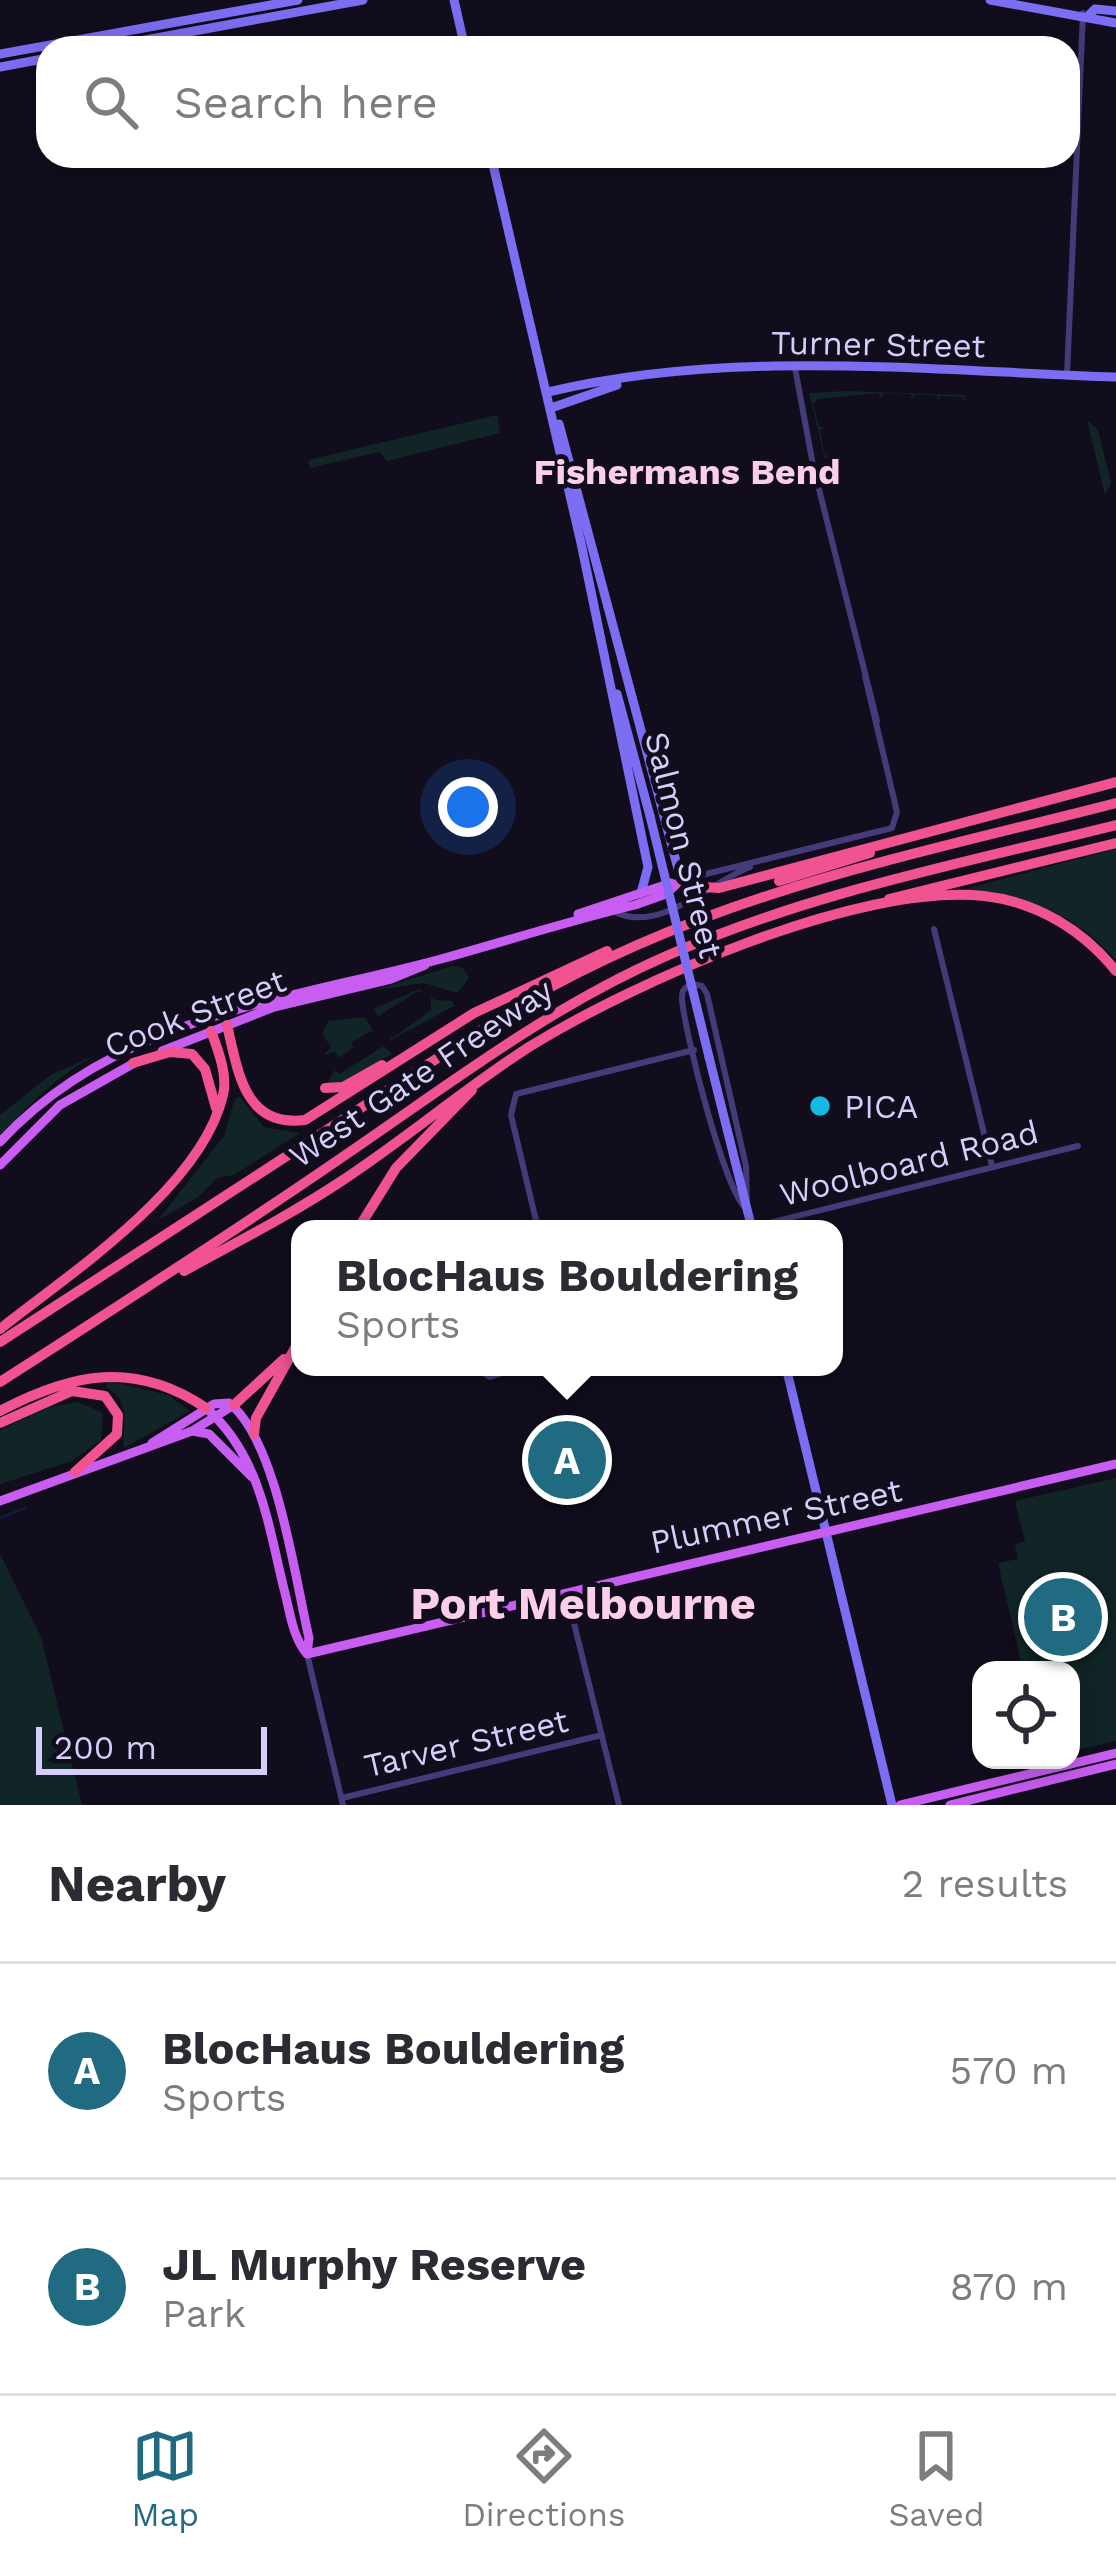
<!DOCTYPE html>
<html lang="en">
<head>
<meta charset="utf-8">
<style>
	body { margin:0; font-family:"Work Sans",sans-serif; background:#f7f7f7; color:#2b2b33 }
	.controls { position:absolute; right:36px; bottom:36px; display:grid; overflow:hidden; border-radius:24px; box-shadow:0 6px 30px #0003 }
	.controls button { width:108px; height:108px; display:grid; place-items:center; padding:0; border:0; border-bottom:3px solid #e1e1e2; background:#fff; color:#2b2b33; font:60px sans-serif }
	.scale { position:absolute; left:36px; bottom:30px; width:231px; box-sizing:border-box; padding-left:12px; border:6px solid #d7cdfb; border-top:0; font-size:33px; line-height:42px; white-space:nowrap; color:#d7cdfb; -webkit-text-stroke:9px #110d1d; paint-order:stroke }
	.you { position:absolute; left:468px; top:807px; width:42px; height:42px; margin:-30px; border:9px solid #fff; border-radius:50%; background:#1a73e8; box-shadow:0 0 0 18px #1a73e833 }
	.badge { display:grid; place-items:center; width:78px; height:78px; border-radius:50%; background:#206b81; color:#fff; font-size:39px; font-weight:700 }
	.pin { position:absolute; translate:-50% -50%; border:6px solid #fff; box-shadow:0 3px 12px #0006 }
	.popup { position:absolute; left:291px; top:1220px; width:552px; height:156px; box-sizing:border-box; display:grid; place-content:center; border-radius:24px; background:#fff; filter:drop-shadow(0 3px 9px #0005); font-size:39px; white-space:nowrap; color:#7c7c81 }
	.popup b { font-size:45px; color:#2b2b33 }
	.popup::after { content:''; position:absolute; left:50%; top:100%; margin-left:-24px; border:24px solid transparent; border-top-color:#fff }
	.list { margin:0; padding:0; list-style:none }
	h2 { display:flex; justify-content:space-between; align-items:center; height:156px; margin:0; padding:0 48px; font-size:51px }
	h2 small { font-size:39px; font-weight:400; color:#7c7c81 }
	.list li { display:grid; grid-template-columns:78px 1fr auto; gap:36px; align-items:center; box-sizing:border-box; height:216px; padding:0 48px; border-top:3px solid #e1e1e2 }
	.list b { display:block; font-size:45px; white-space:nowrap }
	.list p { margin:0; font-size:39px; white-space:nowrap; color:#7c7c81 }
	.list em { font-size:39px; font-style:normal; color:#7c7c81 }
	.icon { flex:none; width:66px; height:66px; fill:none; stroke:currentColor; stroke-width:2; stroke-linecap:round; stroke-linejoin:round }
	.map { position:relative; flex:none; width:1116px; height:1805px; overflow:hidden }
	.search { position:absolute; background:#fff; box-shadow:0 6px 30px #0003; left:36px; right:36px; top:36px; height:132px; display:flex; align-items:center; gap:30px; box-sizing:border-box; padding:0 42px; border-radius:36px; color:#7c7c81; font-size:45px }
	.sheet { height:588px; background:#fff }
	nav { display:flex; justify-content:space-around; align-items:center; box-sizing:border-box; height:168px; border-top:3px solid #e1e1e2; background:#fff; font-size:33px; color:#7c7c81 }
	nav a { display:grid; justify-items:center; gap:6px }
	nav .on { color:#206b81 }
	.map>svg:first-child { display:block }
	.green { fill:#112526 }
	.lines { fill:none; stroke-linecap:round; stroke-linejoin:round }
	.stream { stroke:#0f1b3b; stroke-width:3 }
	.street { stroke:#443c78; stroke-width:6 }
	.secondary { stroke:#7d6df2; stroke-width:9 }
	.primary { stroke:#c85ef1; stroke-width:9 }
	.highway { stroke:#f05390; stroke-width:10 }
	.secondary-bridge { stroke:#7d6df2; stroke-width:9 }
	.poi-dot { fill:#13b9e1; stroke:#110d1d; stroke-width:4.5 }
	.labels { text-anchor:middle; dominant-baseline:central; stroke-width:10; stroke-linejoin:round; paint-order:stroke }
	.street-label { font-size:33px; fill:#d7cdfb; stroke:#110d1d }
	.poi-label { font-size:33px; fill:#d7cdfb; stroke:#110d1d; text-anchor:start }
	.neighbourhood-label { font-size:36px; font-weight:bold; fill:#fbcfe7; stroke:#110d1d }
	.district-label { font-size:45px; font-weight:bold; fill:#fbcfe7; stroke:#110d1d }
</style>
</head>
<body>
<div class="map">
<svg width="1116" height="1805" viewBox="0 0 1116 1805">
	<rect width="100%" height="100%" fill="#110d1d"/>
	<path class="green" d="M846,391L965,395V402L963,397L940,396L938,401L937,395H915L912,400L911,394L883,393L880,399L879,393L818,399L813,404L819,427L825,428L820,430L825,455L832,456L825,458L809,393Z
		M497,415L500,433L387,461L379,452L310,468L308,460Z
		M1087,420L1098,430L1111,483L1105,495Z
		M1116,849V960C1074,913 1023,893 961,890Z
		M453,966L463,968L469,978L457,993L424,983L375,990Z
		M419,989L435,1000L452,1001L454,1006L391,1040L388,1035L393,1038L431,1010V996L418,991L378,1016L373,1009Z
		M183,1017C158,1033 126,1041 98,1054C58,1074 26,1107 0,1137V1115L52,1074Z
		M365,1017L375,1034L371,1031L352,1042L353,1048L338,1058L335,1052L324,1055L331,1047L322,1034L328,1021Z
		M384,1046L392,1054L340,1084L327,1083L335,1070L339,1074Z
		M240,1097L264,1127L300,1133L234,1175L217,1178L200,1196L157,1221L224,1136L235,1098Z
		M108,1381L168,1395L190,1411L124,1448C121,1424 134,1406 106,1387Z
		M78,1402L103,1413L101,1440L72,1461L0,1484V1430L49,1407Z
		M1116,1478V1741L1071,1751V1670H1023L998,1563L1018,1559L1015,1545L1025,1541L1015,1501Z
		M0,1554L41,1637L82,1805H0Z"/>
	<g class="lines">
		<path class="stream" d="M0,1518L25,1508"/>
		<path class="street" d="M795,368L813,465L877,721
			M1067,375L1083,13
			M682,880L892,828L897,812L865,676
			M615,912C661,934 710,882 750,867
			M934,929L992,1166
			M691,984L702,986L707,994L746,1166L747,1209C726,1197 684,1030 682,999C682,989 683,990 691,984Z
			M519,1229L536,1222
			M538,1229L511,1115L516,1094L694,1050
			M745,1229L1078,1146
			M474,1367L490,1377L520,1367
			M567,1595L619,1805
			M307,1654L343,1805
			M342,1798L602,1735"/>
		<path class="secondary" d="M454,0L465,48
			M990,0L1116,23
			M1090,14L1095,9L1116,11
			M102,48L363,0
			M0,54L298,0
			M0,67L48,58
			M491,156L581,543L648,867L641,893
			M548,392C731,348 930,371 1116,377
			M551,408L617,385
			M559,424L681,880
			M617,694L650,816
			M709,1057L752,1229
			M786,1367L892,1805"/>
		<path class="primary" d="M578,914L671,883
			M162,1051L274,1007L391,979L425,965
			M0,1142C115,1017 285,1001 441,959C506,941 569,921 635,905L666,894L681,880
			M0,1165L60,1105L136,1062
			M206,1408C261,1456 268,1526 285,1593C290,1613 293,1638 307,1654
			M192,1431L209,1434L252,1477
			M152,1443L214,1404L229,1403C277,1440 295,1579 309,1638L307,1654
			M0,1501L192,1431L234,1405
			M307,1654L1116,1464
			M900,1805L1116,1753
			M950,1805L1116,1764"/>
		<path class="highway" d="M681,880L690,886L719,888L1116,782
			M779,881L870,853
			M889,899L1116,843
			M227,1025C238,1071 244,1128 305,1120L474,1013L607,951
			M133,1063L170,1052L192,1054L205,1069L216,1108
			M325,1088L343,1087L382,1065
			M358,1229L396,1168L472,1090
			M184,1271C237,1242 292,1214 343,1180C407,1138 465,1088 529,1047C636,981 858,883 984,896C1037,902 1083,930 1116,971
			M0,1329C72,1272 202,1187 223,1095C228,1075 218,1050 211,1031
			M0,1342L524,1002C715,892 906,857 1116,803
			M0,1382C114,1309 229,1235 341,1158C447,1086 546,1009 664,957C807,893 964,863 1116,825
			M234,1405L284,1359
			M0,1411C72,1373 135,1360 206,1408
			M0,1423L72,1391L105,1396L118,1415L117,1434L75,1472
			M254,1434L256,1418L300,1339"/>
		<path class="secondary-bridge" d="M650,816L709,1057"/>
	</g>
	<circle class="poi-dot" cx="820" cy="1106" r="12"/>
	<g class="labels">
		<g class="street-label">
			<text transform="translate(878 344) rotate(1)">Turner Street</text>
			<text transform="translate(684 845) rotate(76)">Salmon Street</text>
			<text transform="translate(195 1013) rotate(-21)">Cook Street</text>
			<text transform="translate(421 1073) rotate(-34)">West Gate Freeway</text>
			<text transform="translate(909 1163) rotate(-14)">Woolboard Road</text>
			<text transform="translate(776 1516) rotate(-12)">Plummer Street</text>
			<text transform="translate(466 1743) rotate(-13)">Tarver Street</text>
		</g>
		<g class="poi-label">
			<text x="844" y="1106">PICA</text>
		</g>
		<g class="neighbourhood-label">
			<text x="687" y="472">Fishermans Bend</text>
		</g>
		<g class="district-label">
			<text x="583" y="1603">Port Melbourne</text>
		</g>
	</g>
</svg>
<div class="controls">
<button><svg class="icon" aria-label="locate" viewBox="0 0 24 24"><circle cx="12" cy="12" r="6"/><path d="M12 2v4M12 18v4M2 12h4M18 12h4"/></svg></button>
</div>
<div class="scale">200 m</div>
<div class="you"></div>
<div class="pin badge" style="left:567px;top:1460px">A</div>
<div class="popup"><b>BlocHaus Bouldering</b>Sports</div>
<div class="pin badge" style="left:1063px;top:1617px">B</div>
<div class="search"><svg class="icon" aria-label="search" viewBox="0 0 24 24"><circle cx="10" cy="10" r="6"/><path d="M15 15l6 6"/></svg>Search here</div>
</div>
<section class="sheet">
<h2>Nearby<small>2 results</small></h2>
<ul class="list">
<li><span class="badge">A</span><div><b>BlocHaus Bouldering</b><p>Sports</p></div><em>570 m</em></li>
<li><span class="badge">B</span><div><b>JL Murphy Reserve</b><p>Park</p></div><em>870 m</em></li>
</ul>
</section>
<nav>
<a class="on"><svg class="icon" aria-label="map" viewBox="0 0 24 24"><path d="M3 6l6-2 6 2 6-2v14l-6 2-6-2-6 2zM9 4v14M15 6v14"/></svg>Map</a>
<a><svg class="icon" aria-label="directions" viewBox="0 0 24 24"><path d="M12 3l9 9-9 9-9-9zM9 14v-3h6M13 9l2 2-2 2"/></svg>Directions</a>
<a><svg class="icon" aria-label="saved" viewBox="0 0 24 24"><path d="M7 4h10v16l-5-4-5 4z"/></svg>Saved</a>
</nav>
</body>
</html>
